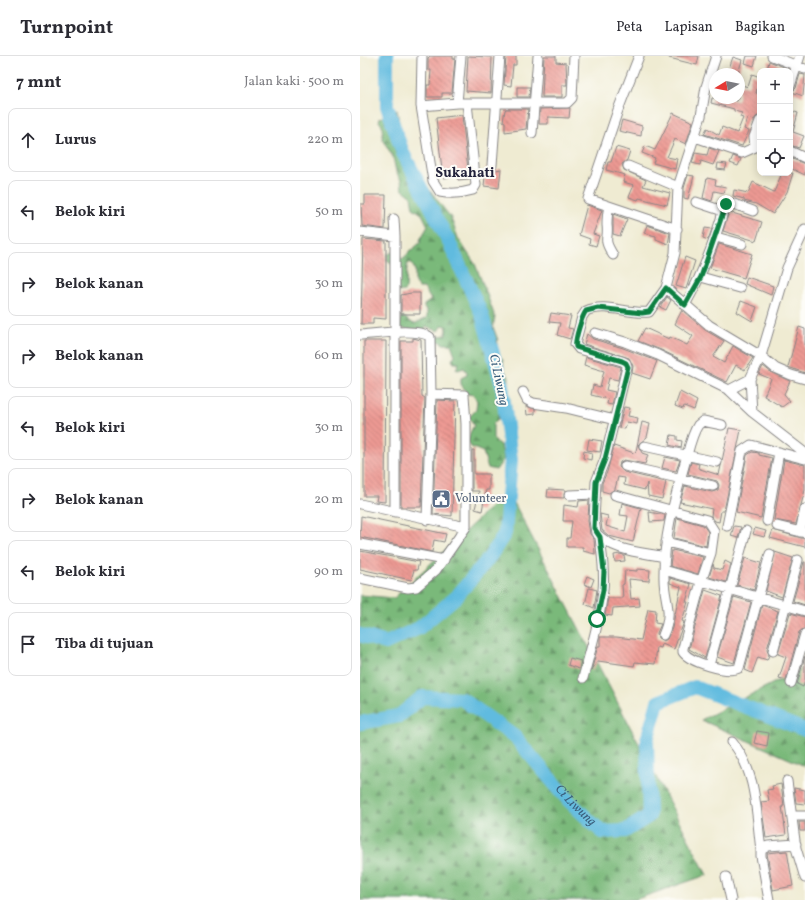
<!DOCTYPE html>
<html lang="id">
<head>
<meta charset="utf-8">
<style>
	body { margin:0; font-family:Vollkorn,serif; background:#f2f2f3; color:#2b2b33 }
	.controls { position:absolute; right:12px; top:12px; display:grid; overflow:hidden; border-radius:8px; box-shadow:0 2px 10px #0003 }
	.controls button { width:36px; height:36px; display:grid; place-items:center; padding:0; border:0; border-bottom:1px solid #e1e1e2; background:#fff; color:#2b2b33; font:20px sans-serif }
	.compass { position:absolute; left:349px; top:12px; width:36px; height:36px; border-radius:50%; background:#fff; box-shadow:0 2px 10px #0003; rotate:260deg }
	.stop { position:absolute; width:12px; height:12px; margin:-9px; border:3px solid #0b8043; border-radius:50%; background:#fff }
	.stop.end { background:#0b8043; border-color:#fff; box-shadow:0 1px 4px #0008 }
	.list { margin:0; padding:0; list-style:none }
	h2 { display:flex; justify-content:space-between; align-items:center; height:52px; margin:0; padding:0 16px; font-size:17px }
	h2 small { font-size:13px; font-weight:400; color:#7c7c81 }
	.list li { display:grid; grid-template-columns:26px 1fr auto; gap:12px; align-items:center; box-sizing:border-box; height:64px; margin:0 8px 8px; padding:0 8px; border:1px solid #e1e1e2; border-radius:8px }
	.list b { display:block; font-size:15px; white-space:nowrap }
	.list em { font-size:13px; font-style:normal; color:#7c7c81 }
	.icon { flex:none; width:22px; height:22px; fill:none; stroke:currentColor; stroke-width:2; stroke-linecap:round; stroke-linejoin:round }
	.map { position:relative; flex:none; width:445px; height:844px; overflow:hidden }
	header { display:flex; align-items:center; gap:24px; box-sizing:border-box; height:56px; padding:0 20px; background:#fff; border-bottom:1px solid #e1e1e2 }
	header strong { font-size:19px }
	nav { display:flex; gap:22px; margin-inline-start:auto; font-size:14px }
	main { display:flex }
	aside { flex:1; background:#fff }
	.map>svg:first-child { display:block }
	.forest { fill:url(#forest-firs); stroke:#4e6e5a }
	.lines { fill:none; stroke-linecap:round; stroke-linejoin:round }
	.river { stroke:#61bbdf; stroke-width:14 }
	.building { fill:url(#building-back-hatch) }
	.minor-casing { stroke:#888686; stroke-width:11 }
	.minor { stroke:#fff; stroke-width:9 }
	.route { stroke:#0b8043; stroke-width:5 }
	.labels { text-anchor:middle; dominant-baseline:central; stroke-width:4; stroke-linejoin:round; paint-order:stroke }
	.service-label { font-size:12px; fill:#4e5e75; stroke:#fdfcf7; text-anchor:start }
	.water-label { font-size:13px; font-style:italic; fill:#3b5f7d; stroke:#fdfcf7 }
	.quarter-label { font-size:14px; font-weight:bold; fill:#22223b; stroke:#fdfcf7 }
</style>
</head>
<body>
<header>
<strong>Turnpoint</strong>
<nav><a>Peta</a><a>Lapisan</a><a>Bagikan</a></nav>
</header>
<main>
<aside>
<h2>7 mnt<small>Jalan kaki · 500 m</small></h2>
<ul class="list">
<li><svg class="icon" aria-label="ahead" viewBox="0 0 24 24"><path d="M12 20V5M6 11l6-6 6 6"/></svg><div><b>Lurus</b></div><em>220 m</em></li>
<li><svg class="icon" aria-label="left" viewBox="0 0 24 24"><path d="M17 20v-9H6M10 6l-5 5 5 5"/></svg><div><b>Belok kiri</b></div><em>50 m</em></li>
<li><svg class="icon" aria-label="right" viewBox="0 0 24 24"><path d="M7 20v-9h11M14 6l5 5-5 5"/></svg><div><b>Belok kanan</b></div><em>30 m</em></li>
<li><svg class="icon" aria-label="right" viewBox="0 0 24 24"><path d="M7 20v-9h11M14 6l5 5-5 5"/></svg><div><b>Belok kanan</b></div><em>60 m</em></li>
<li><svg class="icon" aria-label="left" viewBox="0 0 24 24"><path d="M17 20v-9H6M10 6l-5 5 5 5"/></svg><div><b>Belok kiri</b></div><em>30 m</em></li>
<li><svg class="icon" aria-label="right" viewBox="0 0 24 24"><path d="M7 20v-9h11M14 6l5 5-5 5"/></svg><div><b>Belok kanan</b></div><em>20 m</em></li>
<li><svg class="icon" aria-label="left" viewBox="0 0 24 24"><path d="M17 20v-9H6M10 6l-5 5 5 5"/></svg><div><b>Belok kiri</b></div><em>90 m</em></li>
<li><svg class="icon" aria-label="arrive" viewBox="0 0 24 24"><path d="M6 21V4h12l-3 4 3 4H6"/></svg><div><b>Tiba di tujuan</b></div></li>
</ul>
</aside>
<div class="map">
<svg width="445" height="844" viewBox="0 0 445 844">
	<defs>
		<pattern id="forest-firs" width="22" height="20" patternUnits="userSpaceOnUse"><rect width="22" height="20" fill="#7ab97a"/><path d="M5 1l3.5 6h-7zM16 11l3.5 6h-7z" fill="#649665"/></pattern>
		<pattern id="building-back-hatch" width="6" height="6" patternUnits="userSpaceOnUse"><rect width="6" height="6" fill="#ed9a93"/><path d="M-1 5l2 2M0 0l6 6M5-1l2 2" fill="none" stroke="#c07d79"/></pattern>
	</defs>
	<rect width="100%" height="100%" fill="#fdfcf7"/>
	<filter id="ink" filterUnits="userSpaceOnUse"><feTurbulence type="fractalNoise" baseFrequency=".025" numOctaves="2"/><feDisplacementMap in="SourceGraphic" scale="8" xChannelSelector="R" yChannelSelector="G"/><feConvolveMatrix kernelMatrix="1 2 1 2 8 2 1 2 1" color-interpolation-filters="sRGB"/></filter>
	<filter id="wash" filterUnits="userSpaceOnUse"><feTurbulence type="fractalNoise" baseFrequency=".012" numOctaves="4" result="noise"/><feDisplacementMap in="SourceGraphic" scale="16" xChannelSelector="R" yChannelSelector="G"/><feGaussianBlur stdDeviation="0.9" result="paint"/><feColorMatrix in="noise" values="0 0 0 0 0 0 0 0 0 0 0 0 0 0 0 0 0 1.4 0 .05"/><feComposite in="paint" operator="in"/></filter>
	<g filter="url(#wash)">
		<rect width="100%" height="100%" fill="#efebd2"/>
		<path class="forest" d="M37,54L41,78L48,98L66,129L91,162L98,182L115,208L125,233L135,261L133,271L138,284L135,295L143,303L144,314L149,321L147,332L150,349L147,357L137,359L139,362L133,368V383L141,390L144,403L136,414L128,412L123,396L111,391L108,386L110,377L114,369L109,361L116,354L117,345L114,339L107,338L101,328V322L107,319V316L104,312L98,314L96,313L99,307H94L92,304L95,299L91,288H84L76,284L75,281L86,279L87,270L82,269L78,275L66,270L65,275L39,272L42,260L54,268L67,262V253L64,252V249L71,244L64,232H59L55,227V214L51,206L47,209L46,233L44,235L38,236L34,209L27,204L28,198L33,196L42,203L47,199L50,194L53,193L61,186L60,184L68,170L62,158L53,152L51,140L42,133L41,124L36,116L33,101L22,82L23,71L19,65L20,62Z
			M148,435L347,819L274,844H0V539L34,542Z
			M445,611V710L341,664Z"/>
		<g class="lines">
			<g class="river">
				<path d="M0,579L26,587L59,572L96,541L129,502L145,477L151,404L142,329L122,259L89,186L43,97L27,50V0"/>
				<path id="s1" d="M0,667L39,660L62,641L102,643L155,681L209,745L242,776L265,775L289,760L287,684L298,646L335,631L445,674"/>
			</g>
		</g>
		<g id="blocks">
			<path class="building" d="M70,0H93V3H95L92,37H82V41H67V29H70L71,14H68V2Z
				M108,0L132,1L131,37L106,35Z
				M146,0H156V9H153L151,30L144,29Z
				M184,0H196V6L206,7L207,29H202V41H182Z
				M309,0H339L337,9L309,2Z
				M387,0H397L394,10L385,7Z
				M373,1L382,4L378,18H367Z
				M409,5L429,13V15H407Z
				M392,18L400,21L396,37L400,38V59L396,61L394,64L388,62L384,73L389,75L382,90L344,78L347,72L359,79L362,71L377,77L383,62L380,61L382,57L374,55V53L351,47L352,42H365L377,45L379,42V28L388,31Z
				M440,18L445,19L443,40L432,36L436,32Z
				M157,31H170L169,41H157Z
				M210,52L209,62L188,61V68H179L180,53Z
				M146,53H168L166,73L145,76V66L143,65L145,54Z
				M432,55L438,57L433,76L444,80L439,92L430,89Z
				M313,57L333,66L326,88L315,83L307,101L317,103L315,113L293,107L295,102L282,97L285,90L295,94Z
				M102,59L109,123L98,124L97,121L83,122L76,62Z
				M262,64L282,70L281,80L259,75Z
				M256,91L270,95L267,104L262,108L264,114L286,124L283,130L310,137L307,149L279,142L278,144L269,141L274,129L263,126L265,119L246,114L248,106H251Z
				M349,92L359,95L353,109L341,105L340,109L332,107L335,97L347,99Z
				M373,100L381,103L378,110L370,107Z
				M430,102L445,108V119L430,112Z
				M358,107L367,108L365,114L357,113Z
				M126,111L131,115L141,113L139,132L124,130Z
				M422,117H433L427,136L413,158L396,148L384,145V143L373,140L374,134L388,137L393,126L414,136Z
				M328,119L334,120L328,143L324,142V132Z
				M347,122L356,124L355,129L366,131L364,137L354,135L352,145L343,142Z
				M5,139H26L25,173L2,170L1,148H5Z
				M227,149L242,154L233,178L239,180L236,190L229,188L230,183L219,179Z
				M369,156L402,166L396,185L363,175Z
				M253,158L267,163L260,180L253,178Z
				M287,169L310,177L308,188L296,183V180L284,177Z
				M345,172L352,173L348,184L343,182Z
				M3,183L26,185V263L13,262V268H1Z
				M359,188L392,198L384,222L350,212Z
				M325,201L335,205L326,233L316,230Z
				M387,221L413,230L411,239L385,228Z
				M51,237H60V258H41V239Z
				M307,241L311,244L306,254L300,251Z
				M381,245L397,251L392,265L377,256Z
				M322,254L345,274L364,285L353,301L364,307L373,290L393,302L385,314L376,309L367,326L301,294L278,285L285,272L309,283L310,281L327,289L333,280L315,268Z
				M191,257L211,260L208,272L213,273L210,283L197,279L200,267L189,266Z
				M439,271L445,273V317L428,311Z
				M227,278L233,283L263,292L297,305L290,323L272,317L273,310L269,302L224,288Z
				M53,282L61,284L62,340L65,342L61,451H41V285H53Z
				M4,285H26L25,446L16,445L17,440H4Z
				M226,301L261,311L258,324L249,322L246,334L255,336L252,349L247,348L248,343L231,339L233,329L240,331L244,315L224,309Z
				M403,310L412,317L430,325L424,338L430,345L422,351L404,340L411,323L399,318Z
				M320,336L337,345L334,354L324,350L323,353L315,350Z
				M77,344L95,345L92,460L73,458Z
				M166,350L175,353V358L167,359Z
				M264,351L270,352L268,360L278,362L277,368L267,366L265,373L259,372Z
				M282,366L290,368L287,381L278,389L282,397L288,399L285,408L264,404L260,406L259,411L264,416L306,426L302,443L288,440L287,427L285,434L264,429L265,422L258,421L255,433L249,437L242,435V427L247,416L254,390L274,397L276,395Z
				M369,372L381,374L364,455H361L359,466L355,465L351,460L352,453L320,446L325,430L352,436L358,434L359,429L357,425L328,418L331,406L339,408L338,412L340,413L359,419Z
				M311,379L317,380V384L322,385L321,392L309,389Z
				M229,383L242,385L240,396L227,394Z
				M112,394H114V418H129V434H126L122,455L115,453L119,435H112Z
				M224,395L232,397L231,404L223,402Z
				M392,396L399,397V399L412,402L401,462L376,456L387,399Z
				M305,401L320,404L316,415L302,412Z
				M424,404L445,409V434L436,468L414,464Z
				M188,433L205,434L204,442L187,441Z
				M229,444L228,465L230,478L234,483L235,498L223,495V491H207V482H210L212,465H203L204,449L218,451L219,445Z
				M262,447L281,452L273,486L249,480L242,474L240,458L248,460L246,470L265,476L268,460L260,459Z
				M289,456L305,459L304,465L290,466Z
				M1,460L86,478L84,486L74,484L72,496L0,481Z
				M317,462L343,469L348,476L346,490L314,482Z
				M374,470L381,471L378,482L371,480Z
				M395,472L406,475L404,481L393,478Z
				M413,474L445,483V491L410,482Z
				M312,494L343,501L338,518L310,510Z
				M0,495L59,506L57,514H54L51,524L0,513Z
				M415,496L433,502L422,541L406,535Z
				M260,498L264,499L265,505L255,506L254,499Z
				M385,502L401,507L394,534L377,529Z
				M365,505L371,508L366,526L349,521L353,508L354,512L362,514Z
				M444,506H445V549L433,545Z
				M277,513L290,514L289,525L269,523L271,543L279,542L280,550L253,552L252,560L245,559L248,542H263L262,529L264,528L265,514L277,515Z
				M227,520L234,523L231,531L224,528Z
				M310,522L331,528L326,546H328L322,565L324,566L314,593L302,588L301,592L297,591L295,608L275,606L274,610L238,605L231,615L238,590H240V581H256L281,584L288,553L296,554L295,567L301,568L297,577L298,582L304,585L307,583L312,572L321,531L310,527Z
				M229,532L237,534L234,552L225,548Z
				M345,534L362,540L345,602L329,593Z
				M374,541L391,546L374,607L357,601Z
				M402,549L418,555L407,593L409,599L407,604L398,601L392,617L385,614Z
				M430,557L445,561V572L439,576L426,624L419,622L426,601L418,598Z
				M445,600V625L443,631L437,628Z
				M210,602L221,605L219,613L208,609Z
				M397,675L409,677L407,690L394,687Z
				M421,728L424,750H422L426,779L406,782L401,746L409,745L407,734L413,733L412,730Z
				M434,732L445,734V748L436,747Z
				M439,766H445V775H440Z
				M427,795L433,830L413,834L407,797Z"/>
		</g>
	</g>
	<g filter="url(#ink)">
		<use href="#blocks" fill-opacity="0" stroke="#888686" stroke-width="1"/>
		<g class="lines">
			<defs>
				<path id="minor" d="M62,0L61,50L73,125L80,136C90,138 103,137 113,134L116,129L107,47
					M279,0L258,54L228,143L317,173
					M412,0L445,13
					M430,30L440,0
					M97,47L101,0
					M61,50L97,47H207L212,42L214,0
					M172,77L178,0
					M335,81L382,97L400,89
					M395,91L394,81L400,65
					M430,95L445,102
					M132,109L140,0
					M268,110L318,131
					M336,146L363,155
					M249,150C247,158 247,161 247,169C249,185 242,181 253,199
					M34,163L35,180
					M0,176L35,180V456
					M356,181L382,188
					M341,221L380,232
					M306,232L349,269L401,300L415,312L431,319L445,323
					M325,249C344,216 355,185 365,149L371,147L393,155
					M235,277L265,286L298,299L369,334L392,356L445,397
					M0,279C15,278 59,271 70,281L71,338L67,464
					M369,334L390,323
					M163,336L167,344L173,347L206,352L255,364
					M392,356L390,323L401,300L427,212L445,173
					M284,390L357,406
					M265,410L353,430
					M209,439L235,438
					M255,439L347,464L354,475L351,497L341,526L323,592V596C330,606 368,618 379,612L410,498
					M0,448L106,471
					M407,465L419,396
					M367,470L382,395L391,389L445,403
					M417,470L445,477
					M440,476L445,453
					M306,486L351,497
					M0,488L84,504
					M305,501C281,496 254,496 236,477L234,464L236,426L245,403L267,311L266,307L262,305L219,293L215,288L222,261L226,255C246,246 269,259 289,256L306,232L315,197L318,131L341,60L346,31L356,0
					M304,514L445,555
					M0,522L48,532L56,531L76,514L106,471V368L104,339L71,338
					M303,579C314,555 304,545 304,523C303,482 315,442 326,403C329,392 332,378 338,369L343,365L362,369
					M413,595L438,504
					M349,609L386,475
					M223,622C231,593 240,563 243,534C245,516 242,499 240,481
					M431,627L445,578
					M372,686C397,715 396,757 401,794
					M427,725L436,792L445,822
					M432,760H445
					M366,821L371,844
					M409,844L401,800V794L408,790L436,788"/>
			</defs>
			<use href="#minor" class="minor-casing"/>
			<use href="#minor" class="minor"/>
		</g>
	</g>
	<g class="lines" filter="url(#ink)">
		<path class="route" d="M237,563L243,534L244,515L240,481L234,472L236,426L245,403L268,311L266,307L262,305L216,291C214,285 222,260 226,255L238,252L282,257L289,256L306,232L325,249L341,221L366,148"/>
	</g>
	<defs>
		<symbol id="civic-square" viewBox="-11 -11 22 22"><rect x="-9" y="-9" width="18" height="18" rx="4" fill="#5c6f8a" stroke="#fdfcf7"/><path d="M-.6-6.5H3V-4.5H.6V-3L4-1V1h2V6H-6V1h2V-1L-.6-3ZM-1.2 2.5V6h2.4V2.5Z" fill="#fff"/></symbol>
	</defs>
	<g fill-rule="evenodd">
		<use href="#civic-square" x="70" y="432" width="22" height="22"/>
	</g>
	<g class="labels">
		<g class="service-label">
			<text x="95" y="443">Volunteer</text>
		</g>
		<g class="water-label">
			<text transform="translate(138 324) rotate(78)">Ci Liwung</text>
			<text stroke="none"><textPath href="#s1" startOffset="266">Ci Liwung</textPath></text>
		</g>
		<g class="quarter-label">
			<text x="105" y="117">Sukahati</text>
		</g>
	</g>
</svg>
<div class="controls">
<button>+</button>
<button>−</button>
<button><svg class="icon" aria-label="locate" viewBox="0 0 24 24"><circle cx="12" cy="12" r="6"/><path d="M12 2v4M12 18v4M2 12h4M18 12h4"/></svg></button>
</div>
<svg class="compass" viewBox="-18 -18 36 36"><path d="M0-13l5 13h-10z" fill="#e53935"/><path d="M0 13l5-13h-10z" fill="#7c7c81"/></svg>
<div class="stop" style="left:237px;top:563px"></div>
<div class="stop end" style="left:366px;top:148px"></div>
</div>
</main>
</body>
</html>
